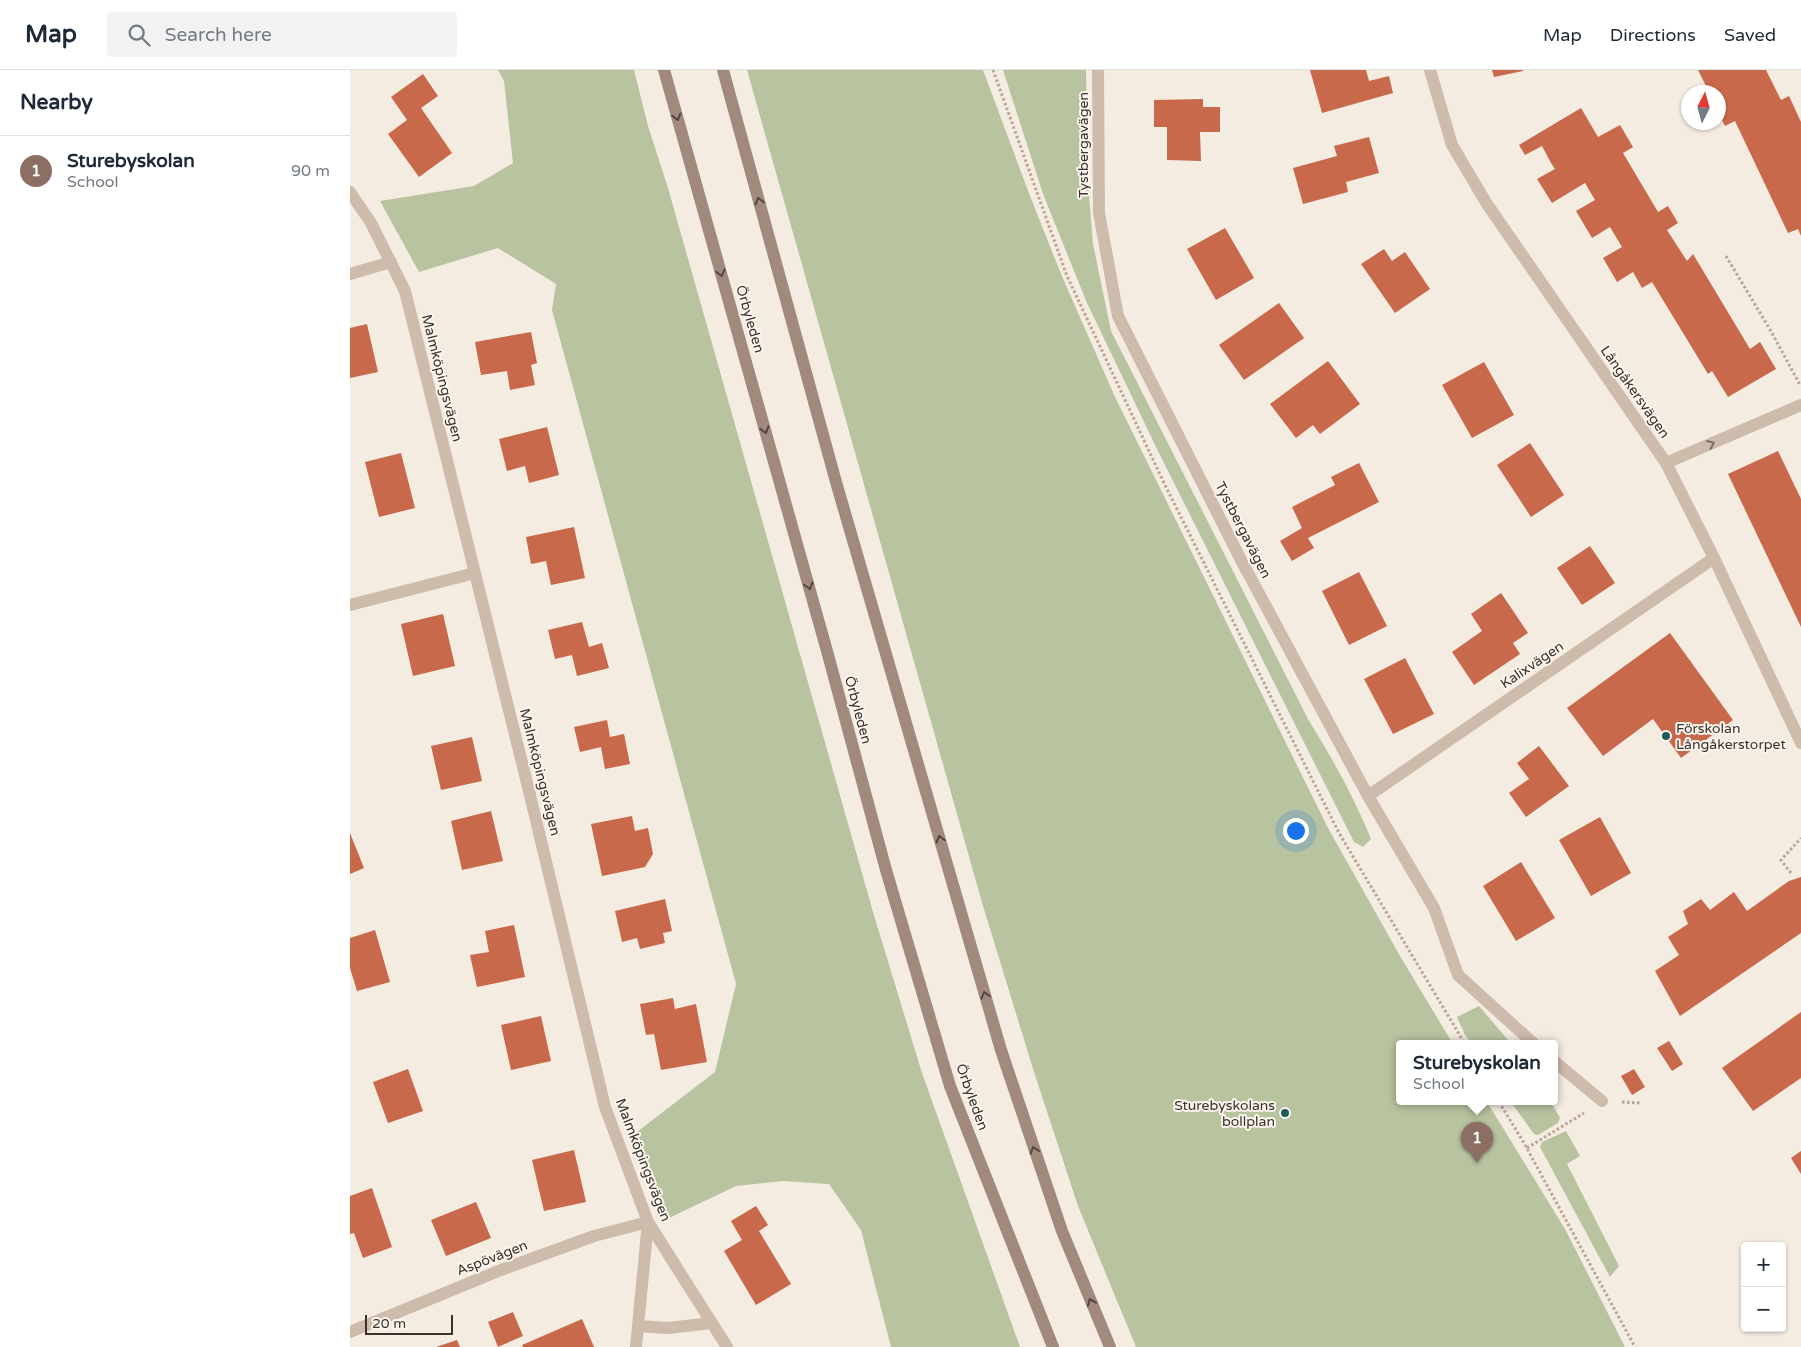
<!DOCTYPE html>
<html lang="en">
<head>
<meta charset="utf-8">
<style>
	body { margin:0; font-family:"Varela Round",sans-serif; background:#f2f2f3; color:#1f2937 }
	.controls { position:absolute; right:15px; bottom:15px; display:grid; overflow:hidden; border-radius:5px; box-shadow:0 1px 4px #0004 }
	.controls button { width:45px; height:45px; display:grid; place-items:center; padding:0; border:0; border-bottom:1px solid #e0e1e3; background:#fff; color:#1f2937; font:25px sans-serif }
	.compass { position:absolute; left:1331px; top:15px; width:45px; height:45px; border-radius:50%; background:#fff; box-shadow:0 1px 4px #0004; rotate:6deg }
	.scale { position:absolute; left:15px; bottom:12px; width:88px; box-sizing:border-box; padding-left:5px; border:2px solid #3b302b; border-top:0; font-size:14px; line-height:18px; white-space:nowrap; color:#3b302b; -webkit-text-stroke:4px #fbf5ee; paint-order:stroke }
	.you { position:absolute; left:945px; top:760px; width:18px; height:18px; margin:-12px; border:4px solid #fff; border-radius:50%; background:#1a73e8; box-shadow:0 0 0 8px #1a73e833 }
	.badge { display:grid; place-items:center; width:32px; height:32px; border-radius:50%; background:#1f5a5e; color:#fff; font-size:16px; font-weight:700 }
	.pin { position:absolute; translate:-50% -41px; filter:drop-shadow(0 1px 2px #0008) }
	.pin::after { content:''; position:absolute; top:26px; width:18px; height:15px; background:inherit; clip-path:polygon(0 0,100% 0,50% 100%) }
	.popup { position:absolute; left:1046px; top:970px; width:162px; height:65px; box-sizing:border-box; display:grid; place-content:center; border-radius:5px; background:#fff; filter:drop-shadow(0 1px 4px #0005); font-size:16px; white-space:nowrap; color:#747a83 }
	.popup b { font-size:19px; color:#1f2937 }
	.popup::after { content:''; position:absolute; left:50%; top:100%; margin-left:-10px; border:10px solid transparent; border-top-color:#fff }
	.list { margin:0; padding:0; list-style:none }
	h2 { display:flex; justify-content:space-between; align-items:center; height:65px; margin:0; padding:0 20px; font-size:21px }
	h2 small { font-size:16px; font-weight:400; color:#747a83 }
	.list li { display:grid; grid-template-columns:32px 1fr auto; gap:15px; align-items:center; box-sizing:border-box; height:70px; padding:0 20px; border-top:1px solid #e0e1e3 }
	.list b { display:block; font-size:19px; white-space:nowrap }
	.list p { margin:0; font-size:16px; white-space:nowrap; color:#747a83 }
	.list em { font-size:16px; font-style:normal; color:#747a83 }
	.icon { flex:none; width:28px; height:28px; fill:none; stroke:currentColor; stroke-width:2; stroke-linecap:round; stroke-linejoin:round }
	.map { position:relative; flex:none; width:1451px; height:1277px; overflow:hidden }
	header { display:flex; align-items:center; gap:30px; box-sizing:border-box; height:70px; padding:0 25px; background:#fff; border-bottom:1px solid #e0e1e3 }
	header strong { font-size:24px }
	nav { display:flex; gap:28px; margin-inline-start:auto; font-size:18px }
	.search { width:350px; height:45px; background:#f2f2f3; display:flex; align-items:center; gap:12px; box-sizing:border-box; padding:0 18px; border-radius:5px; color:#747a83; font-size:19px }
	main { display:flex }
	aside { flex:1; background:#fff }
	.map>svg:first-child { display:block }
	.green { fill:#b8c4a0 }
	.building { fill:#c8694b }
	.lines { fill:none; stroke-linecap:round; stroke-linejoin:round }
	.path { stroke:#b9a596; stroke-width:3; stroke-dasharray:2.5 2.5; stroke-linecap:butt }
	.lane { stroke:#cdbbac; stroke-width:12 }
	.street { stroke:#cdbbac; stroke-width:12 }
	.secondary { stroke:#a18a7d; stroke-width:12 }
	.oneway { stroke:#544640 }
	.oneway2 { stroke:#7d6f65 }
	.poi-dot { fill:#1f5a5e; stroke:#fbf5ee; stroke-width:2 }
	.labels { text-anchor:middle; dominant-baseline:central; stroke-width:4; stroke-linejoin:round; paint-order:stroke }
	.street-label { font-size:14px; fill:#3b302b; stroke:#fbf5ee }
	.poi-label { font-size:14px; fill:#3b302b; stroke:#fbf5ee; text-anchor:start }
</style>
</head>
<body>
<header>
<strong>Map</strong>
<div class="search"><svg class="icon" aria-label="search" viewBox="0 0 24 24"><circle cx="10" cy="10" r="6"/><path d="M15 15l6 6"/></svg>Search here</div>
<nav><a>Map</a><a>Directions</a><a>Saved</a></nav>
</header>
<main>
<aside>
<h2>Nearby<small></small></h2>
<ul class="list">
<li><span class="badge" style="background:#8d6e63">1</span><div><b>Sturebyskolan</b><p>School</p></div><em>90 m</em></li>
</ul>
</aside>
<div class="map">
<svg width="1451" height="1277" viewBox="0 0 1451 1277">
	<rect width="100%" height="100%" fill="#f4ebe1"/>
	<path class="green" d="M148,0H284L298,56L318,118L523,842L572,1003L670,1277H541L511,1160L479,1114L433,1111L386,1116L317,1149L279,1068L365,1002L386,914L202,240L206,214L148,178L69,202L30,131L124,116L163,93L154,11Z
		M397,0H633L680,126L711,204L765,327L978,758L1050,886L1103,974H1050V1032H1137L1215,1159L1275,1277H786L728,1136L684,1002L633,836Z
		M653,0H736L738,113L743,174L761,261L958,649C982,688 1004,727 1021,769L1013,777L1004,772L807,379L737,233L693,124Z
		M1129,936L1158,970L1161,974H1122L1115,965L1107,947Z
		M1161,1032H1201L1210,1048L1208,1053L1188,1065L1184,1064Z
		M1216,1061L1230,1086L1217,1094L1269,1196L1260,1207L1190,1077L1192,1072Z"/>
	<path class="building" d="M960,0H1016L1019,11L1039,6L1043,23L972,43Z
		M1142,0H1173V1L1144,7Z
		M1348,0H1416L1431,30L1439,26L1451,52V166L1448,159L1438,163L1385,51L1375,56L1368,42V22H1359Z
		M73,4L88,26L71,38L102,83L69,107L38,64L57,50L41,27Z
		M853,29V37H870V62H850L851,91L817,90V57H804V30Z
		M1231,38L1248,67L1270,55L1283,77L1273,83L1308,142L1318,136L1328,153L1317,160L1337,191L1343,184L1400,279L1410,272L1426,299L1378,327L1362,301L1358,304L1302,212L1292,218L1283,202L1267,212L1253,188L1272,177L1260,157L1242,168L1226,141L1245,130L1235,113L1202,133L1187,109L1205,99L1201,93L1192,76L1175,85L1169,75Z
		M1019,67L1029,103L996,112L998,122L953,134L943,98L987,86L984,76Z
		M875,158L904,208L866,230L837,179Z
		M1034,179L1042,191L1055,182L1080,219L1045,243L1011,194Z
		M929,233L954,268L894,310L869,275Z
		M17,254L28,302L0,308V258Z
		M181,262L187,293L181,295L185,315L160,320L157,301L131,305L125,272Z
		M978,291L1010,334L970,364L963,355L946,368L920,334Z
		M1134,292L1164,345L1122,368L1092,315Z
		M197,357L209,405L179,413L175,396L157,401L149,369Z
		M1180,373L1214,425L1181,447L1147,395Z
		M1428,381L1451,429V557L1378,404Z
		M51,383L65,438L29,447L15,392Z
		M1009,393L1029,432L958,468L964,478L942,491L930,471L952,458L942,437L985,415L981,407Z
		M224,457L235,508L201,515L196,491L181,494L176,467Z
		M1240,476L1265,513L1232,535L1207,498Z
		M1009,502L1037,556L999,575L972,521Z
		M1151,523L1178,563L1163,573L1170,584L1124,615L1102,582L1132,561L1121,544Z
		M93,544L105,596L63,606L51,554Z
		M232,552L239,577L252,573L259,598L227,606L222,585L205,589L198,560Z
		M1320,563L1383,650L1331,688L1303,649L1253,686L1217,638Z
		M1055,588L1084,644L1043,664L1014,609Z
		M257,650L260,667L274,664L280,694L255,699L251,677L230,682L224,657Z
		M122,667L132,711L91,720L81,676Z
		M1189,676L1219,716L1176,747L1159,723L1179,709L1167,693Z
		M141,741L153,791L112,800L101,751Z
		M282,746L285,761L298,758L303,784L295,797L252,806L241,754Z
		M1250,747L1281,803L1241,826L1209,770Z
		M0,763L14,798L0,804Z
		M1171,792L1205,848L1166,871L1133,816Z
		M1451,807V863L1330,946L1305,901L1329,885L1318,867L1338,854L1333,841L1351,829L1360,840L1384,822L1397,841L1439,811Z
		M315,829L322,861L313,863L315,873L290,879L287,868L272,872L265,841Z
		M164,855L175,907L127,917L120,885L139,882L135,861Z
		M25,860L40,912L7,921L0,898V868Z
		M323,928L325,939L346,934L357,992L311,1000L304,964L296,965L290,934Z
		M1451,942V1008L1403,1041L1372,998Z
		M191,946L201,991L161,1000L151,955Z
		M1319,971L1333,994L1322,1001L1307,978Z
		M58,999L73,1041L38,1053L23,1012Z
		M1284,999L1295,1017L1282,1025L1271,1006Z
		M224,1080L236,1132L194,1141L182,1090Z
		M1451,1081V1104L1441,1088Z
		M22,1118L42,1177L13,1188L4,1163L0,1164V1126Z
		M126,1132L141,1168L96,1186L81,1150Z
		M406,1136L418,1155L409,1161L441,1214L406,1235L374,1181L392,1170L381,1151Z
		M163,1242L173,1266L148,1277L138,1252Z
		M232,1249L244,1277H173L172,1275Z
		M107,1270L110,1277H86Z"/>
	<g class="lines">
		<path class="path" d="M643,0L717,206L814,413L989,763L1115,974
			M1376,186L1422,263L1450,315
			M1441,803L1431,790L1451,768
			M1149,1032L1174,1073L1285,1277
			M1272,1032L1291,1033
			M1177,1078L1234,1043"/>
		<path class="lane" d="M0,535L125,503
			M1108,905L1184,974
			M1204,991L1252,1031"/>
		<path class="street" d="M748,0L749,143L768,246L891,490L1018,726L1084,838L1108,905
			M1080,0L1102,75L1137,134L1316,393L1364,488L1451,673
			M0,122L21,153L55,221L179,721L255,1037L298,1152L377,1277
			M0,204L41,192
			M1316,393L1451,335
			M1018,726L1364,488
			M288,1256L318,1258L362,1253
			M0,1262L151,1200L244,1166L298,1152L286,1277"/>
		<path class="secondary" d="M314,0L477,581L536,800L600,1016L703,1277
			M373,0L486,412L651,980L712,1161L760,1277"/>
	</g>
	<defs><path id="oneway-chevron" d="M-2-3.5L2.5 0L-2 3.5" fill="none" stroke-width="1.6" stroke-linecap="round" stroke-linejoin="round" transform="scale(1.25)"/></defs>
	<g class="oneway">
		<use href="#oneway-chevron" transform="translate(327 47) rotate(74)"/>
		<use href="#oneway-chevron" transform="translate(409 131) rotate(-105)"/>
		<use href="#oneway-chevron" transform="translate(371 203) rotate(74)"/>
		<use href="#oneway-chevron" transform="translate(415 360) rotate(74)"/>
		<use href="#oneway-chevron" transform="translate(459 516) rotate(74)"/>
		<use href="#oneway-chevron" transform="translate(590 769) rotate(-106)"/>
		<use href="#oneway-chevron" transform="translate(635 925) rotate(-106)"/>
		<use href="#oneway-chevron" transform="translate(684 1080) rotate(-109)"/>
		<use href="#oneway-chevron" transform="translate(741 1232) rotate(-113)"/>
	</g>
	<use class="oneway2" href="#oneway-chevron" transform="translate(1361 374) rotate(-23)"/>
	<g class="poi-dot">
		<circle cx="1316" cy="666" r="5"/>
		<circle cx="935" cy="1043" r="5"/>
	</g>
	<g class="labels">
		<g class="street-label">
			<text transform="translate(733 75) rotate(-90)">Tystbergavägen</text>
			<text transform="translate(400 249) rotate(74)">Örbyleden</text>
			<text transform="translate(92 308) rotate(76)">Malmköpingsvägen</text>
			<text transform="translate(1285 322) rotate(55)">Långåkersvägen</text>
			<text transform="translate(893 460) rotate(63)">Tystbergavägen</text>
			<text transform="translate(1182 595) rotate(-34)">Kalixvägen</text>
			<text transform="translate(508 640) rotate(75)">Örbyleden</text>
			<text transform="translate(190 702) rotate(76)">Malmköpingsvägen</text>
			<text transform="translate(622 1027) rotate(70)">Örbyleden</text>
			<text transform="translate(293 1090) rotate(69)">Malmköpingsvägen</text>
			<text transform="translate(142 1188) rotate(-21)">Aspövägen</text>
		</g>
		<g class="poi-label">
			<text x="1326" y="658">Förskolan<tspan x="1326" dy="16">Långåkerstorpet</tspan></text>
			<text x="925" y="1035" text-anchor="end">Sturebyskolans<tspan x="925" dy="16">bollplan</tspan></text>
		</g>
	</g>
</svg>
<div class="controls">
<button>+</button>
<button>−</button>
</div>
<svg class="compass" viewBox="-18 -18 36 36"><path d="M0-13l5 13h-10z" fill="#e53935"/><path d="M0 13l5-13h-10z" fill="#747a83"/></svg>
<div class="scale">20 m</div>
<div class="you"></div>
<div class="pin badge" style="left:1127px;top:1093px;background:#8d6e63">1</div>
<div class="popup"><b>Sturebyskolan</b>School</div>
</div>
</main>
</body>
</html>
